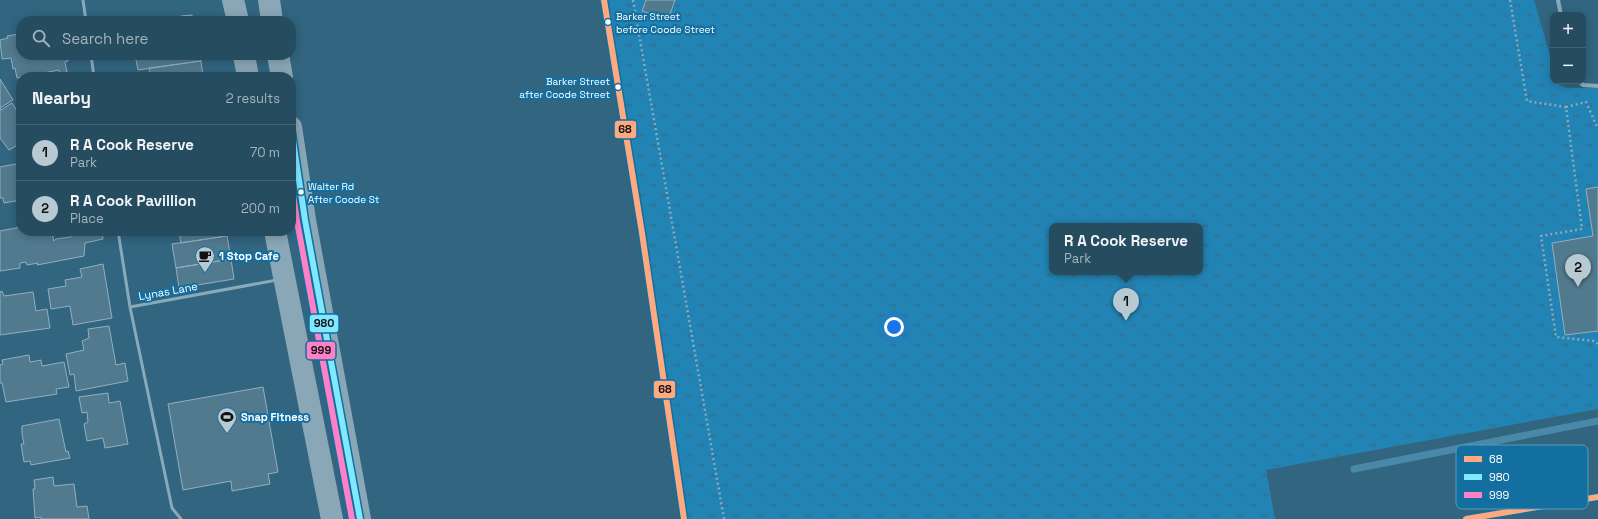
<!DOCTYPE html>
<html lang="en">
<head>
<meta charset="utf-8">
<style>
	body { margin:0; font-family:"Space Grotesk",sans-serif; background:#2e5366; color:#f1f3f6 }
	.controls { position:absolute; right:12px; top:12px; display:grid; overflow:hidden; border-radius:8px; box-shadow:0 2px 10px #0003 }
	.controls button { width:36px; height:36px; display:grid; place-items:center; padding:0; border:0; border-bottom:1px solid #426375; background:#264c60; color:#f1f3f6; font:20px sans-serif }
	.you { position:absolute; left:894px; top:327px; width:14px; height:14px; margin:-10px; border:3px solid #fff; border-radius:50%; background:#1a73e8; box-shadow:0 0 0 6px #1a73e833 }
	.badge { display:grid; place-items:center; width:26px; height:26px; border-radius:50%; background:#b7c9d3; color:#111; font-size:13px; font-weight:700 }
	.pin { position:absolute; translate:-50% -33px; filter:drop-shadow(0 1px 2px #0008) }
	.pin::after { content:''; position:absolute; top:21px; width:14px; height:12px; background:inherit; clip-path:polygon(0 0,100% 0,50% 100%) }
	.popup { position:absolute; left:1049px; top:223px; width:154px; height:52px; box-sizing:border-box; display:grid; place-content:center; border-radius:8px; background:#264c60; filter:drop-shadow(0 1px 3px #0005); font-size:13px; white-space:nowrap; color:#a4b4bd }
	.popup b { font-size:15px; color:#f1f3f6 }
	.popup::after { content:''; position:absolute; left:50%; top:100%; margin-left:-8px; border:8px solid transparent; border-top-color:#264c60 }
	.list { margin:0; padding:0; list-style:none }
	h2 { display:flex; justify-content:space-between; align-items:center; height:52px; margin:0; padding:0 16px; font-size:17px }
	h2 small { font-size:13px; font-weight:400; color:#a4b4bd }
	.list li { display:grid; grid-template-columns:26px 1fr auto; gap:12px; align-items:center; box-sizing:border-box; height:56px; padding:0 16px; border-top:1px solid #426375 }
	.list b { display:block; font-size:15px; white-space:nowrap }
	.list p { margin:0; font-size:13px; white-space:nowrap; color:#a4b4bd }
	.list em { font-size:13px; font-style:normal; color:#a4b4bd }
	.icon { flex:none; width:22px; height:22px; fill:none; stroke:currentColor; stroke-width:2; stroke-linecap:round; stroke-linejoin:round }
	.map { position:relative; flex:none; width:1598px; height:519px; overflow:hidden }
	.search { position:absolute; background:#264c60; box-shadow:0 2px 10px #0003; left:16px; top:16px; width:280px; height:44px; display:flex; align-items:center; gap:10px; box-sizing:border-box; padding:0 14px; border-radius:16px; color:#a4b4bd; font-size:15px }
	.panel { position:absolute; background:#264c60; box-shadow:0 2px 10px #0003; left:16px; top:72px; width:280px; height:164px; border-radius:16px }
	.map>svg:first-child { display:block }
	.park { fill:url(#park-tufts); fill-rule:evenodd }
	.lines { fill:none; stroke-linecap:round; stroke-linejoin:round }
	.stream { stroke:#4a88a8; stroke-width:7 }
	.building { fill:#527a8f; stroke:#92afbe }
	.path { stroke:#8aa9b9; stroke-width:2.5; stroke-dasharray:2 3; stroke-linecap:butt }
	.service { stroke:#8aa9b9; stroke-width:3 }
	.minor { stroke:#8aa9b9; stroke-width:4 }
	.primary { stroke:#8aa7b7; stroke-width:22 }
	.bus-1-casing { stroke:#126fa0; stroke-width:9 }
	.bus-2-casing { stroke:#126fa0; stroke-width:9 }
	.bus-3-casing { stroke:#126fa0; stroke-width:9 }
	.bus-1 { stroke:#ffa980; stroke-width:6 }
	.bus-2 { stroke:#80e8ff; stroke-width:6 }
	.bus-3 { stroke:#ff80c5; stroke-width:6 }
	.bus-dot { fill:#fff; stroke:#126fa0; stroke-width:1.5 }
	.labels { text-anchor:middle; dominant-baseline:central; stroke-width:4; stroke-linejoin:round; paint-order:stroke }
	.bus-label { font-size:10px; fill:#fff; stroke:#126fa0; text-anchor:start }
	.poi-label { font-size:11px; font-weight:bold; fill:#fff; stroke:#126fa0; text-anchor:start }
	.street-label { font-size:11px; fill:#fff; stroke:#126fa0 }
	.key { fill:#126fa0; stroke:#599abc; stroke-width:1 }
	.key-label { font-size:11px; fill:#fff }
	.line-badge { stroke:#126fa0; stroke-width:1.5 }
	.pale-badge-label { font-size:11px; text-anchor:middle; font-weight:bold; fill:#111 }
</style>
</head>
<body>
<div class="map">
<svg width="1598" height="519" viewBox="0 0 1598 519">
	<defs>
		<pattern id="park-tufts" width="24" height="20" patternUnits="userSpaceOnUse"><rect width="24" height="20" fill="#2284b5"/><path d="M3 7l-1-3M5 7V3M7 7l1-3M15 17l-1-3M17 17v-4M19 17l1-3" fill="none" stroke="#356b86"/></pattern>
	</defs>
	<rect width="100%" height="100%" fill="#326580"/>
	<path class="park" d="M603,0H1534L1553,66V81H1557L1558,84L1566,88H1598V409L1266,470L1275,519H684L642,233ZM1052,226H1200V272H1052Z"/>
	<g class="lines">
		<path class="stream" d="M1354,469L1598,421"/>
	</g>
	<path class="building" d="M646,0H675L668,20L642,11Z
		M192,15L193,21H154L182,16Z
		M21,29V55H67L68,61L65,62L67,72L60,73L59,70L17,78L15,68L13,69L11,58L2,59L0,40L8,38L7,36L19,34L18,30Z
		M135,55H200L201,61L138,70Z
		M201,61L203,77H151L149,68Z
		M0,79L13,100L0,108L1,110L12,103L21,117V143L9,150L0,138Z
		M21,163V200L4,203L3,198H0V167Z
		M1598,187V331L1565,335L1552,243L1593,236L1586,189Z
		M21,227V231H51L54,241L56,239L71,237L70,231H102L103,239L85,243L84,256L37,265L38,263L27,265L26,262L20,263V268L0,271V231Z
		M179,231H226L227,236L181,243Z
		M227,236L231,259L176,268L172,244Z
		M231,259L234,279L179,288L176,268Z
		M103,264L112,318L73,325L70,306L51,309L48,289L66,286L65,280L82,277L80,269Z
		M2,291L4,296L33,292L36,311L47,309L50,328L0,335V292Z
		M109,326L116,365L125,363L128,381L76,391L74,374L70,375L66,354L84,350L82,341L89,338L88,329Z
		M29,355L30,362L41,360L42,366L64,362L69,387L56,389L57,394L6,402L2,383H0V365L3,364L2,360Z
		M263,387L278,472L268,474L270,484L232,491L231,481L183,490L168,404Z
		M108,393L109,403L120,401L128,444L105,448L103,438L87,441L84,424L88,422L87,412L82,413L79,397Z
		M59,419L66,452L68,451L70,458L31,465L30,461L24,462L21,444H24L22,434V426Z
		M53,477L54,486L74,484L77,507L87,506L89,519H41V517L35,518L33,489H35L34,480Z"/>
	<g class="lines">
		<path class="path" d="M633,0L724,519
			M1510,0L1527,101L1566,107L1582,229L1541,236L1556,337L1595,341L1598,344
			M1566,107L1586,102L1598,129"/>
		<path class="service" d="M83,0L86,21
			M91,55L94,77
			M118,231L130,307L277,280
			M130,307L172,508L181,519"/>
		<path class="minor" d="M604,0L642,233L684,519
			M1558,0L1561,15
			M1579,81L1583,85L1598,86
			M1466,519L1598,497"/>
		<path class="primary" d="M233,0L238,21
			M269,0L272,21
			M244,55L248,77
			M278,55L282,77
			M291,127L305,220L360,519
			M275,231L332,519"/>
		<defs>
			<path id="bus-1" d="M604,0L642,233L684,519
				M1466,519L1598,497"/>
			<path id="bus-2" d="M291,127L305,220L360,519"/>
			<path id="bus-3" d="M291,181L297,221L352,519"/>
		</defs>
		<use href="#bus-1" class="bus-1-casing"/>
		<use href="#bus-2" class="bus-2-casing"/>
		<use href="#bus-3" class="bus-3-casing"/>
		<use href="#bus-1" class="bus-1"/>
		<use href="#bus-2" class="bus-2"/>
		<use href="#bus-3" class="bus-3"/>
	</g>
	<defs>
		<symbol id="cafe-pin" viewBox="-11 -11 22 30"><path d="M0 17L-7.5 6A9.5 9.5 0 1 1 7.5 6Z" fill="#b7c9d3" stroke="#126fa0"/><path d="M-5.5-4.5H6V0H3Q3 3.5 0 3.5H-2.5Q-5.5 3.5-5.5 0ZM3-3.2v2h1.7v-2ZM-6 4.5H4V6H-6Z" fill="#111"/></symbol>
		<symbol id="stadium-pin" viewBox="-11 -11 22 30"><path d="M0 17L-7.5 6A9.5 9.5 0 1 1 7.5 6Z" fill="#b7c9d3" stroke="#126fa0"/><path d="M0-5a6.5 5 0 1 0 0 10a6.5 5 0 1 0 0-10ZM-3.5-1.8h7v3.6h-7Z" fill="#111"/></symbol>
	</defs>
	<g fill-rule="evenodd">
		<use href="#cafe-pin" x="194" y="245" width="22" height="30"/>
		<use href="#stadium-pin" x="216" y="406" width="22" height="30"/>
	</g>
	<g class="bus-dot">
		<circle cx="608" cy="22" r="3.5"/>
		<circle cx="618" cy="87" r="3.5"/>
		<circle cx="301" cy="192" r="3.5"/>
	</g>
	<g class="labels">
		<g class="bus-label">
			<text x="616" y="16">Barker Street<tspan x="616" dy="13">before Coode Street</tspan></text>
			<text x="610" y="81" text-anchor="end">Barker Street<tspan x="610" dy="13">after Coode Street</tspan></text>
			<text x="308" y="186">Walter Rd<tspan x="308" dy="13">After Coode St</tspan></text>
		</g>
		<g class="poi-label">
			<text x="219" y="256">1 Stop Cafe</text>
			<text x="241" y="417">Snap Fitness</text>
		</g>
		<g class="street-label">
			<text transform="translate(168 291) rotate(-10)">Lynas Lane</text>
		</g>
	</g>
	<rect x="1456" y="445" width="132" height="64" rx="6" class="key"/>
	<rect x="1464" y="456" width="18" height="6" fill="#ffa980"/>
	<rect x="1464" y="474" width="18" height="6" fill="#80e8ff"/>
	<rect x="1464" y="492" width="18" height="6" fill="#ff80c5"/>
	<g class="key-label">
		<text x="1489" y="463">68</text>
		<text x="1489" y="481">980</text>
		<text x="1489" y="499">999</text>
	</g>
	<g class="line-badge">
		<rect x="614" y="120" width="23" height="19" rx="4" fill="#ffa980"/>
		<rect x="309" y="314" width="30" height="19" rx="4" fill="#80e8ff"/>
		<rect x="306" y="341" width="30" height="19" rx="4" fill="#ff80c5"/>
		<rect x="653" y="380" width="23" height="19" rx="4" fill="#ffa980"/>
	</g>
	<g class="pale-badge-label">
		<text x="625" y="133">68</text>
		<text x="324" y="327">980</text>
		<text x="321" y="354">999</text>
		<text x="665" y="393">68</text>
	</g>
</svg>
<div class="controls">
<button>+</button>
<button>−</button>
</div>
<div class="you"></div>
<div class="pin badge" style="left:1126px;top:321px">1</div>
<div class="popup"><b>R A Cook Reserve</b>Park</div>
<div class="pin badge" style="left:1578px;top:287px">2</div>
<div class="search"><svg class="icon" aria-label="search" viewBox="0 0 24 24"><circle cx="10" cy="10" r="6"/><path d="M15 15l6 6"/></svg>Search here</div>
<section class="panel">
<h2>Nearby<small>2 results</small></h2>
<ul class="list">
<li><span class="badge">1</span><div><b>R A Cook Reserve</b><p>Park</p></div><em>70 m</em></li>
<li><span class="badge">2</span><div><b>R A Cook Pavillion</b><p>Place</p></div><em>200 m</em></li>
</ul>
</section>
</div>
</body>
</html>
